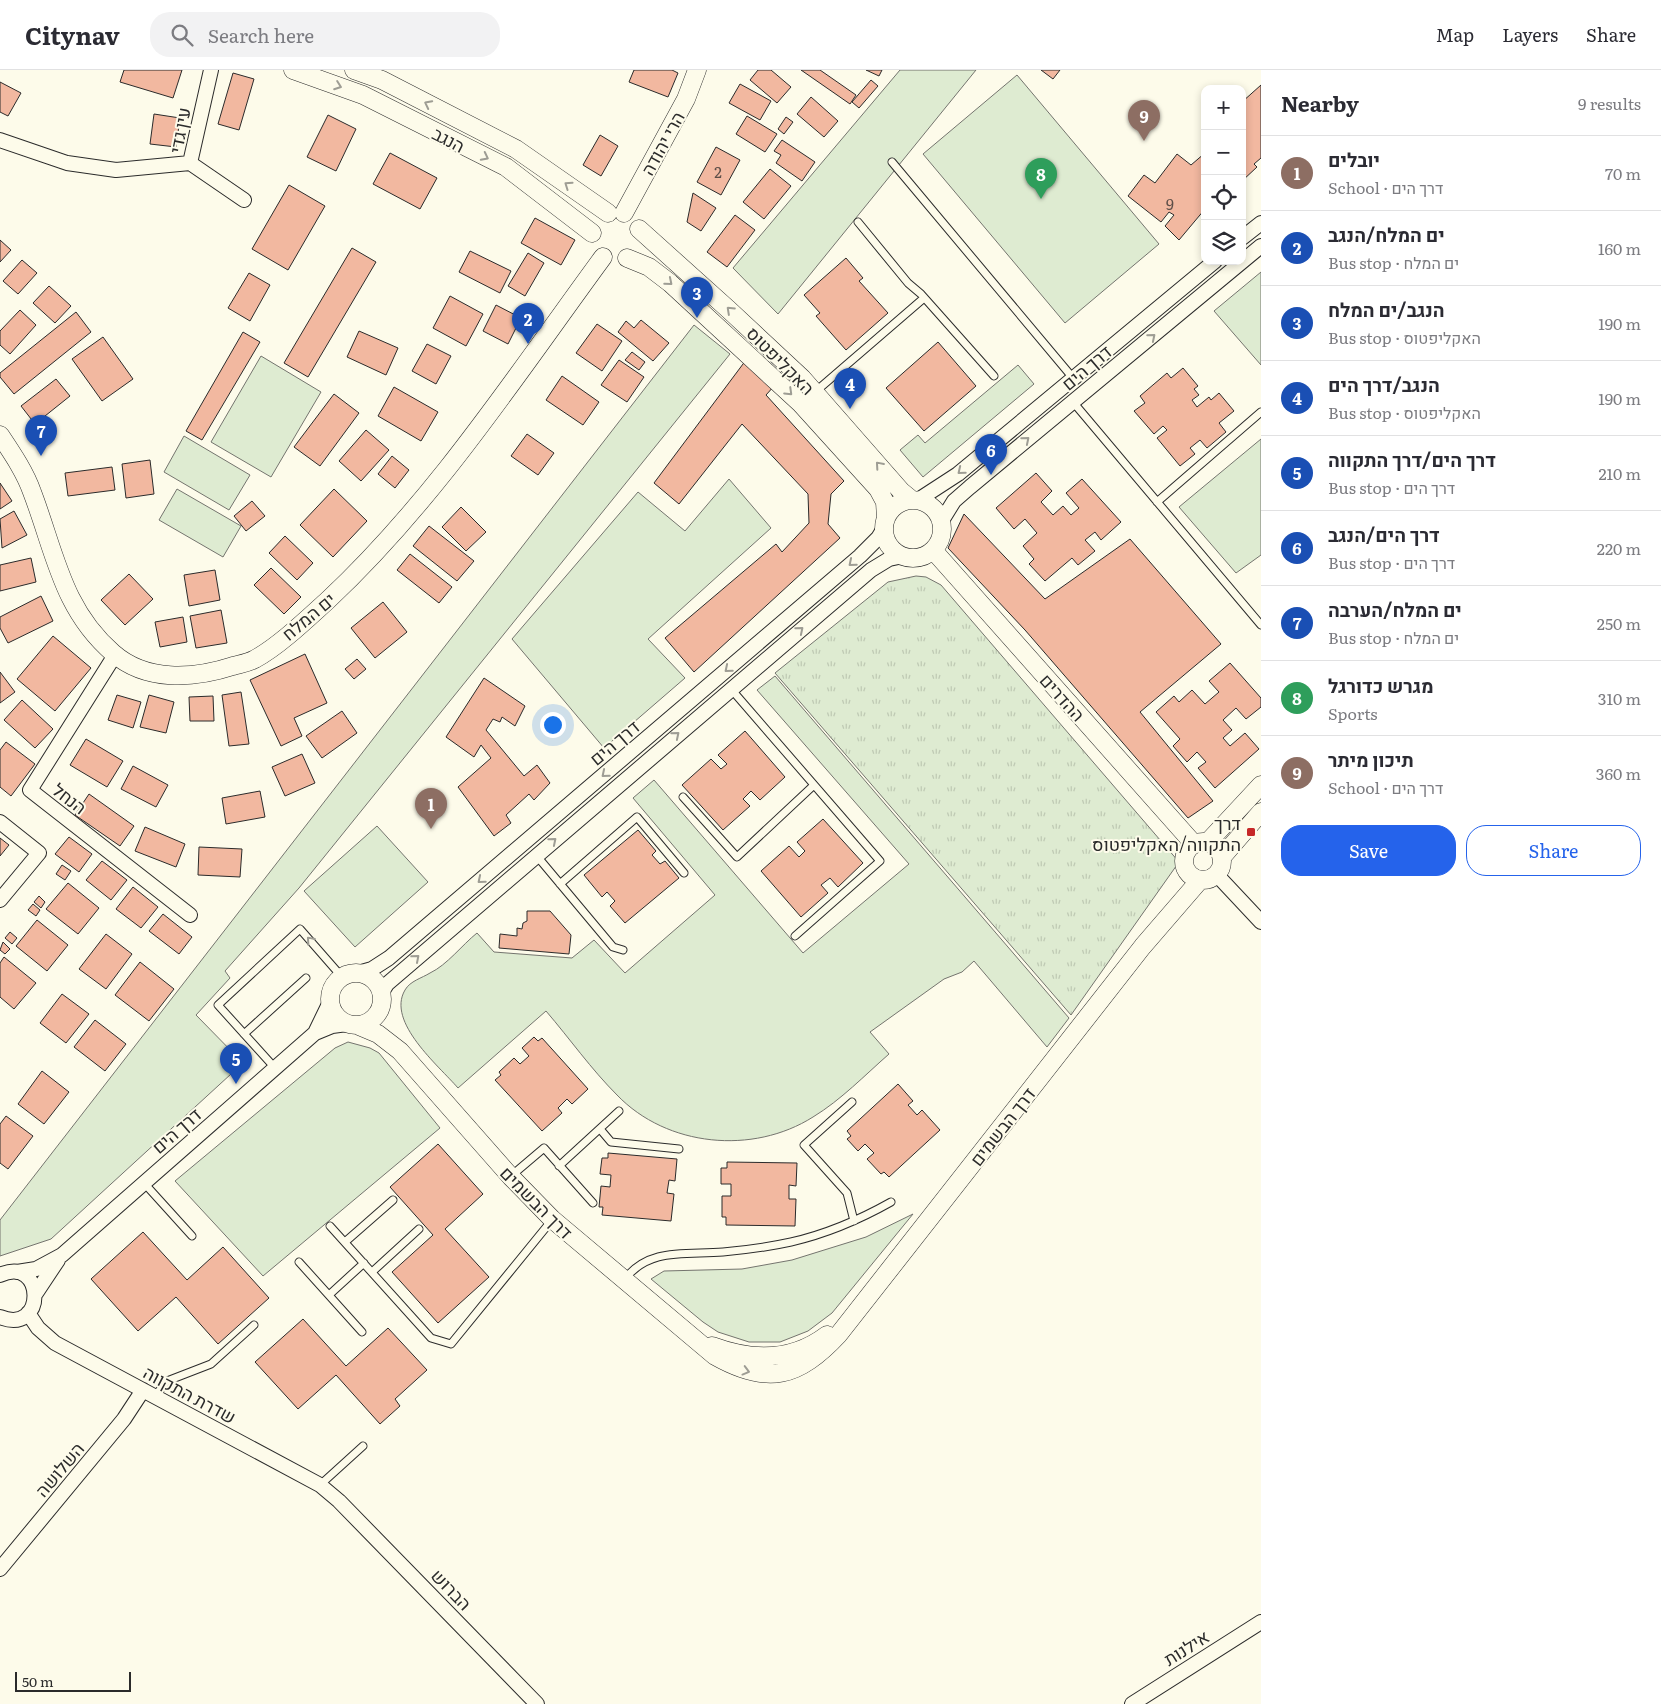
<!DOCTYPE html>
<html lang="en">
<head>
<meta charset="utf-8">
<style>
	body { margin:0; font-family:Literata,Heebo,serif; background:#f2f2f3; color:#2b2b33 }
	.controls { position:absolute; right:15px; top:15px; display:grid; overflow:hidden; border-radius:10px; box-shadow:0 2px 8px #0003 }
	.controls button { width:45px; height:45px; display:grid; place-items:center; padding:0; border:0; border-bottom:1px solid #e1e1e2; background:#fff; color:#2b2b33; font:25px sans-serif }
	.scale { position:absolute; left:15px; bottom:12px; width:116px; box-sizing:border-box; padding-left:5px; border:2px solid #2b2b2b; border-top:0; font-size:14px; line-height:18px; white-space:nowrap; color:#2b2b2b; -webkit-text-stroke:4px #fdfbea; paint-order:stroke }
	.you { position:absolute; left:552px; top:654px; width:18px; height:18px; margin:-12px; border:4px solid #fff; border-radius:50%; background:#1a73e8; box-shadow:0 0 0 8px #1a73e833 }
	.badge { display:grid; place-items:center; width:32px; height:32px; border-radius:50%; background:#2563eb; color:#fff; font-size:16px; font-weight:700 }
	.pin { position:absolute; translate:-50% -41px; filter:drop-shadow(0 1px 2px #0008) }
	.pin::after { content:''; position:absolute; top:26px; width:18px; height:15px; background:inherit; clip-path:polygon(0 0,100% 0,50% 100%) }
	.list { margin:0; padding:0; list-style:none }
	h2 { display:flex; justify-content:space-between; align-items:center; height:65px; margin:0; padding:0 20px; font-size:21px }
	h2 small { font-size:16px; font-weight:400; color:#7c7c81 }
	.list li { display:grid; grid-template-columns:32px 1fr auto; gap:15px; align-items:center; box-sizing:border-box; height:75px; padding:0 20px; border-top:1px solid #e1e1e2 }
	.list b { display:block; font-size:19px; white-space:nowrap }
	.list p { margin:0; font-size:16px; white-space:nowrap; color:#7c7c81 }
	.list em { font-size:16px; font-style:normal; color:#7c7c81 }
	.actions { display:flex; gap:10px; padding:15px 20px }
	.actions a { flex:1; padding:11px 0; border:1px solid #2563eb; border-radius:20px; text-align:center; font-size:18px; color:#2563eb }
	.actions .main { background:#2563eb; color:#fff }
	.icon { flex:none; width:28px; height:28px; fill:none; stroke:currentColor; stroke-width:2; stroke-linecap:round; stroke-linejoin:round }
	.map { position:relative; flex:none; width:1261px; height:1634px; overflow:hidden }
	header { display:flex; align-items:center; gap:30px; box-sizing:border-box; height:70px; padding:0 25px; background:#fff; border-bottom:1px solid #e1e1e2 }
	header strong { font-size:24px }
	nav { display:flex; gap:28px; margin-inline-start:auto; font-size:18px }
	.search { width:350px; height:45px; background:#f2f2f3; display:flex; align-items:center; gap:12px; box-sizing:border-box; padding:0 18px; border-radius:20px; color:#7c7c81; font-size:19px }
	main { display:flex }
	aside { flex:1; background:#fff }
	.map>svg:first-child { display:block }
	.grass { fill:url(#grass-tufts); stroke:#74746e }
	.park { fill:#deebd1; stroke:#74746e }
	.building { fill:#f2b8a0; stroke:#2b2b2b }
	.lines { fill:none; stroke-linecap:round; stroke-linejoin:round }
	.service-casing { stroke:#2b2b2b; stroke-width:9 }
	.minor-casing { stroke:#2b2b2b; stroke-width:16 }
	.tertiary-casing { stroke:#2b2b2b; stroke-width:19 }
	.service { stroke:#fdfbea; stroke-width:7 }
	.minor { stroke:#fdfbea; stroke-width:14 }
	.tertiary { stroke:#fdfbea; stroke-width:18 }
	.oneway { stroke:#9e9d94 }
	.poi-dot { fill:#c62828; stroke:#fdfbea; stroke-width:2 }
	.labels { text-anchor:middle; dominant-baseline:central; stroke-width:4; stroke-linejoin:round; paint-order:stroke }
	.number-label { font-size:15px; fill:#5d4e48 }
	.street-label { font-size:18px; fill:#2b2b2b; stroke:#fdfbea }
	.poi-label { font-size:18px; fill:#2b2b2b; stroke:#fdfbea; text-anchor:end }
</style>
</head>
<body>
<header>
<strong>Citynav</strong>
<div class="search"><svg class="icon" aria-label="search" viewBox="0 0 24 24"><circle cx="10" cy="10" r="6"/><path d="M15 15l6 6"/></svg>Search here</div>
<nav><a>Map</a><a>Layers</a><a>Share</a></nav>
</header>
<main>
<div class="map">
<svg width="1261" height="1634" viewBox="0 0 1261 1634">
	<defs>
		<pattern id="grass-tufts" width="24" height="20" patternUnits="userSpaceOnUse" patternTransform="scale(1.25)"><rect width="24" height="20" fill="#deebd1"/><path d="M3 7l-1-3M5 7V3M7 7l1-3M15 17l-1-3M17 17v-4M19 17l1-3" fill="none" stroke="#bfcab4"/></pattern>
	</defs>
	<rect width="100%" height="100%" fill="#fdfbea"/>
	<path class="grass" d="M916,506L926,507L941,515L1179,792L1071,945L775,603L888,512Z"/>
	<path class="park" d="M900,0H976L778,244L733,198Z
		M1017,5L1159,174L1065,253L923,84Z
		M1261,202V295L1214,241Z
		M694,255L730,284L299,818L225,901L230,908L196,945L243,993L51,1169L0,1186V1150Z
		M261,286L321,322L271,407L211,372Z
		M1018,295L1034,314L923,407L900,380L918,365L925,373Z
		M184,366L250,405L229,440L164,402Z
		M1261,369V485L1236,503L1179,437Z
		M729,409L771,458L648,569L685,608L604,678L512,569L638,422L685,461Z
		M177,419L241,456L223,487L159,450Z
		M775,606L1069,948L1047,977L974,891L962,902L944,909L870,962L889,984C865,1005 841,1030 813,1047C753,1085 667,1077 617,1025C591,999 570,969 546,941L458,1018C439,996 386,952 405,920C410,911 422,908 430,903C447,895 462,875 477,863L494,882L572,888L594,870L625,903L715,825L633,728L654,710L803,883L909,794L757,620Z
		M377,756L428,812L355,877L304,821Z
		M348,972L370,978L379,983L440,1058L263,1206L175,1111L335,978Z
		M913,1144L832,1243L808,1261L780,1272H749L718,1262L703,1252L651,1209L664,1201L742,1199L792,1190L866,1167Z"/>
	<path class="building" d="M124,0H182L173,28L120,12Z
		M634,0H672L678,3L668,27L629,12Z
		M758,0H771L791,17L777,33L750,10Z
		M801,0H820L856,25L850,34Z
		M866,0H882L879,6Z
		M1041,0H1060L1053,9Z
		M233,3L254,9L239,60L218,54Z
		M871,10L878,16L859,38L852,32Z
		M0,12L21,23L8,46L0,42Z
		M740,14L771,31L760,50L729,33Z
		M1261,15V88L1254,94L1257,97L1242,111V32Z
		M811,27L838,51L824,67L797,44Z
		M154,44L180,48L176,77L150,74Z
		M328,45L356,59L336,101L307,87Z
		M747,46L777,64L765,82L736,64Z
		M786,47L793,52L784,64L778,59Z
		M600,65L618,76L601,106L583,95Z
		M782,70L815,92L802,111L776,93L781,85L774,81Z
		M716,77L740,90L721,125L697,112Z
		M390,83L437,108L420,139L373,114Z
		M1205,83V139L1179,170L1165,156L1174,145L1169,142L1161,152L1128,126L1144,105L1155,113L1177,84L1191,95Z
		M770,99L791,116L764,149L743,132Z
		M289,115L325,136L288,200L252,179Z
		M693,123L716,138L701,161L687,152Z
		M735,145L755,160L727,197L707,182Z
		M535,148L575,170L561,195L521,173Z
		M0,170L11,180L0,192Z
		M352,178L376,192L308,307L284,293Z
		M470,181L511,201L500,223L459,202Z
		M528,183L544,193L525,226L508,216Z
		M846,188L863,208L859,211L888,243L846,280L816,246L820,243L804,225Z
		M22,190L37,203L18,224L3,211Z
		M249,203L270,215L250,251L228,238Z
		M49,216L71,236L55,253L33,233Z
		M450,226L483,244L466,276L433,258Z
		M496,235L521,248L508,274L483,261Z
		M20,240L36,255L10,284L0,275V261Z
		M76,242L91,262L14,324L0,307V303Z
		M641,250L669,273L653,291L618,262L626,251L634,258Z
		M597,254L622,271L602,301L576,283Z
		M359,261L398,278L386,305L347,287Z
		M243,262L260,272L202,370L186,361Z
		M103,267L133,309L102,331L72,289Z
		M938,272L976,316L924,361L886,318Z
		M427,274L451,286L436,314L412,301Z
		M632,282L645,292L639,300L625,290Z
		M619,290L644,307L627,332L601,315Z
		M746,290L775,315L766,325L844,411L831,424L828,454L840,468L694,602L665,568L776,474L782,482L809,453L808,424L742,354L679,434L654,413Z
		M1183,298L1198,316L1194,319L1199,325L1192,330L1197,337L1209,327L1211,330L1219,323L1234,341L1219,353L1226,362L1207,378L1200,370L1190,378L1195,384L1180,396L1157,368L1167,360L1163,356L1154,364L1134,341L1145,333L1140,326L1167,303L1171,308Z
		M562,306L599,332L583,355L546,330Z
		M56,309L70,326L35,354L21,336Z
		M394,317L438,342L421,371L378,346Z
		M334,324L359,343L320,396L294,377Z
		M366,360L389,380L361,411L339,391Z
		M527,364L554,383L538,405L511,386Z
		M392,386L409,400L395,418L378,404Z
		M150,390L154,424L126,428L122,394Z
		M112,397L115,420L68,426L65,403Z
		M1036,403L1052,421L1041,432L1053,445L1063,436L1071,445L1079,438L1066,423L1082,409L1121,452L1101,470L1095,462L1085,470L1095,481L1078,495L1072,488L1045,511L1029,494L1034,489L1023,476L1037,463L1025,449L1014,459L996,438Z
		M0,413L12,431L0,439Z
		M334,419L367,451L333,487L300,455Z
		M252,431L265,446L246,461L234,446Z
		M461,437L486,462L466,481L442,457Z
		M14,441L27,465L2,478L0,449Z
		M964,444L1045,529L1130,469L1221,574L1140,642L1213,731L1188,748L1025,560L948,478Z
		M429,456L474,491L457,511L413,476Z
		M285,466L313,493L297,510L269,483Z
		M410,484L452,517L439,533L397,500Z
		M31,488L36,512L0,521V495Z
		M271,498L301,527L284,544L254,515Z
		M215,500L220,530L189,536L184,505Z
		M129,504L153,529L125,555L101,530Z
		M41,526L53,551L8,573L0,558V547Z
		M383,532L407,562L375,588L351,558Z
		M221,540L227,573L196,578L190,546Z
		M183,547L187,572L160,577L155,552Z
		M53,566L91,598L55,641L17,609Z
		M305,584L327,633L294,648L302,666L281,676L250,610Z
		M357,589L366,599L354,609L345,599Z
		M1230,593L1261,628V637L1246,649L1236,638L1223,650L1232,660L1223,668L1230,676L1245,663L1259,679L1215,718L1198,698L1206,692L1197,682L1187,692L1173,676L1180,669L1156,642L1174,626L1179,632L1192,620L1205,634L1219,622L1209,611Z
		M0,602L15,622L0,633Z
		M484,608L525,636L515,656L502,647L500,652L493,649L486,660L524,706L537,695L550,713L534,730L529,724L506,745L511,753L494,766L458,717L491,688L481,675L474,687L446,667Z
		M241,622L249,674L229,676L222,625Z
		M117,625L141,632L133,658L108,650Z
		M149,625L174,632L166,663L140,657Z
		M213,626L214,651H190L189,627Z
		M22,630L53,659L35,678L4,650Z
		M342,641L357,663L322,688L306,666Z
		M745,661L785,707L760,730L751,721L743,729L750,736L723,760L682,715L711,689L721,699L727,694L718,685Z
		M86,669L123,691L107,717L70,695Z
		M6,672L35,694L11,726L0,717V680Z
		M302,684L315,713L285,726L272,697Z
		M133,696L168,715L156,737L121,719Z
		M260,721L265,747L226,754L222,728Z
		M89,724L134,756L120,776L75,745Z
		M823,749L863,793L838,817L830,808L821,815L828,823L801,847L761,801L789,776L799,787L805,781L797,772Z
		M145,757L185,774L176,797L135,781Z
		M638,760L656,781L652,785L660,794L665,791L679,808L625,853L610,836L615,831L607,822L602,827L584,805Z
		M69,767L92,784L79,802L55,784Z
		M0,768L9,775L0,786Z
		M199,777L242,779L240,807L198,805Z
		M102,791L127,810L111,830L86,810Z
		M62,795L71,801L65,810L56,804Z
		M68,813L99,838L78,864L46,839Z
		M133,817L158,837L141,858L116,839Z
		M39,826L45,832L41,838L34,832Z
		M33,834L40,840L36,846L28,840Z
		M527,841H550L571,865L569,884L499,878L500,864L517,866V858L522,859L523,853L527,851Z
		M163,844L192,867L179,884L149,861Z
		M37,850L68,875L47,901L16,876Z
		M10,862L17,868L12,874L5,868Z
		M106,864L132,884L106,919L79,899Z
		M3,872L10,879L5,884L0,880Z
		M4,887L36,913L14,939L0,927V893Z
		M140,892L174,919L149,951L115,925Z
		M62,924L89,944L66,973L40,953Z
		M95,950L126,974L105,1001L74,977Z
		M534,967L538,971L542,968L588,1019L572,1034L567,1029L558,1038L562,1043L542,1061L495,1010L501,1005L499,1002L514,988L520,994L529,986L522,978Z
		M42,1001L69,1022L44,1054L18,1034Z
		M898,1014L913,1031L908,1035L917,1045L922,1040L940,1060L889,1107L884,1102L881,1104L867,1089L874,1083L865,1074L858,1081L847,1069L851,1066L847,1061Z
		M6,1046L33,1066L8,1099L0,1093V1054Z
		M438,1074L483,1124L445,1159L489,1207L438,1253L392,1202L433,1165L390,1117Z
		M608,1083L677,1089L675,1111L669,1110L667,1123L674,1124L671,1151L602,1145L603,1137H599L601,1116L610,1117L611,1105L600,1104L602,1088H608Z
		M727,1092L797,1093L796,1116L789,1115V1129H796L795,1156L726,1155V1147H722V1126H731V1114H721V1098H727Z
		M143,1162L187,1210L223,1177L269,1228L218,1274L176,1227L138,1261L91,1209Z
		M303,1249L346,1296L388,1258L427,1300L395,1329L400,1336L380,1354L336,1305L298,1339L255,1292Z"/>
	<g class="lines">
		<defs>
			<path id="service" d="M892,92L1073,308
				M858,152L908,213L921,224L994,306
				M815,322L924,228
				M1073,332L1261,555
				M1157,432L1261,342
				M731,619L880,791L795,866
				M683,727L737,787L814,715
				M536,785L613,877L623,880
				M560,814L637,747L684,803
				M244,964L306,908
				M275,998L218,935L300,859L342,907
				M852,1032L804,1075L847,1123L854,1151
				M600,1059L611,1072L679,1079
				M559,1096L619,1041
				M511,1106L544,1078L593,1133
				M144,1113L192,1166
				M330,1156L431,1268L451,1274L552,1150
				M345,1172L393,1130
				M299,1192L362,1262
				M372,1202L419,1159
				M624,1210C649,1177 686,1185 723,1182C746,1180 768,1177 791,1172C826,1164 859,1150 891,1132
				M329,1225L364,1193
				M155,1326L167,1311L211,1294L254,1255
				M320,1415L363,1376"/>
			<path id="minor" d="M211,0L190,93L244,130
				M0,70L67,93L116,100L190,93
				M1242,168L1261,153
				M918,430L958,404L1215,191
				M941,452L954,431L970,417L1261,176
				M115,585L30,720L190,845
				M0,752L39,783L0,830
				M1216,804L1261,852
				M358,903L372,899L389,888L860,486L878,468L884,458
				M382,922L387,914L871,500L889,489L903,486
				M315,963L330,932
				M17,1202L36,1199L62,1185L315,963L332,956L347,954
				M0,1205C45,1184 47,1266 0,1247
				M36,1223L58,1190
				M28,1243L38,1258L55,1273L320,1415L339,1431L537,1634
				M0,1499L124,1349L143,1320
				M1132,1634L1261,1552"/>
			<path id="tertiary" d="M293,0L363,25L506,97L592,163
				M354,0L382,10L516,79L608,143
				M624,143L686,29L697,0
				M639,159L728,239L802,308L901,421L912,430
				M627,188L649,197L670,213L801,334L878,419L885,432L886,449
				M0,365C12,383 25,402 32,422C55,482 62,539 113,583C146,612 193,609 233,596C240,594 248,593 255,589C279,576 307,549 328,530C435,430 517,304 603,187
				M884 459a29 29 0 1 1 58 0a29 29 0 1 1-58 0Z
				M933,480L1193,773
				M1184 791a19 19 0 1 1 38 0a19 19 0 1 1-38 0Z
				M1208,772L1261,715
				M1222,787L1261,742
				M330 929a26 26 0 1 1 52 0a26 26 0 1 1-52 0Z
				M359,956L378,964L400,981L511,1107L552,1149L715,1286C768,1316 798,1308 839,1264L1143,876L1200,810
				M712,1276C752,1291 793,1291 827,1265"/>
		</defs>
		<use href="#service" class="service-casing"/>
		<use href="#minor" class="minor-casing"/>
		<use href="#tertiary" class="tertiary-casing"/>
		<use href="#service" class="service"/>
		<use href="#minor" class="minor"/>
		<use href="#tertiary" class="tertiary"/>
	</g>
	<defs><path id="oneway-chevron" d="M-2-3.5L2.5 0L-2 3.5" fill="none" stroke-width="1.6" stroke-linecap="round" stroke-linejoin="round" transform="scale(1.25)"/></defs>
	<g class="oneway">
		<use href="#oneway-chevron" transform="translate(338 16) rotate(20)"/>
		<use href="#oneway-chevron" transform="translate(428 34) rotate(-153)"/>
		<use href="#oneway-chevron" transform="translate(485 87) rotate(27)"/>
		<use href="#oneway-chevron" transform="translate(568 115) rotate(-145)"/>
		<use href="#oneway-chevron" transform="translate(669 212) rotate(40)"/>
		<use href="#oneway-chevron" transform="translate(730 240) rotate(-137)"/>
		<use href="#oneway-chevron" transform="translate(1152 267) rotate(-40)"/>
		<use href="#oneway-chevron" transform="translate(789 322) rotate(44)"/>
		<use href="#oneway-chevron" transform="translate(1026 370) rotate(-40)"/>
		<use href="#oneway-chevron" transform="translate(879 395) rotate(-131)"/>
		<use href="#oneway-chevron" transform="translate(961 401) rotate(141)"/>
		<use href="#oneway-chevron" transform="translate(852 493) rotate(140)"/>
		<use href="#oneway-chevron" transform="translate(800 560) rotate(-40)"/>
		<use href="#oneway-chevron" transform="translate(728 599) rotate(140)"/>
		<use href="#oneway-chevron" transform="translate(676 665) rotate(-40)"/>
		<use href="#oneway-chevron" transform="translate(605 704) rotate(140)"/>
		<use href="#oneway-chevron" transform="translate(553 771) rotate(-40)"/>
		<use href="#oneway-chevron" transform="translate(481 810) rotate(140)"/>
		<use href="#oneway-chevron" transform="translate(310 870) rotate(-131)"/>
		<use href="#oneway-chevron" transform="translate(416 888) rotate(-41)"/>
		<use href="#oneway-chevron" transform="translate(746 1301) rotate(15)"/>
	</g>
	<rect class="poi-dot" x="1246" y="757" width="10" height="10" rx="2.5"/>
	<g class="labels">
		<g class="number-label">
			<text x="718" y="101">2</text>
			<text x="1170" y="133">9</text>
		</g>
		<g class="street-label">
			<text transform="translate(179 60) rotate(-79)">עין גדי</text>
			<text transform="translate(449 69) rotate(27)">הנגב</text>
			<text transform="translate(662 73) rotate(-61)">הרי יהודה</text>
			<text transform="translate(781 290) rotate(45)">האקליפטוס</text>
			<text transform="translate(1086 297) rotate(-40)">דרך הים</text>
			<text transform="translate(308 546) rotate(-40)">ים המלח</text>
			<text transform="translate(1063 627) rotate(48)">ההדרים</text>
			<text transform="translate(614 672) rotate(-40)">דרך הים</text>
			<text transform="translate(70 728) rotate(38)">הנחל</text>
			<text transform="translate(1002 1056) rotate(-52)">דרך הבשמים</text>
			<text transform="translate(176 1060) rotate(-41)">דרך הים</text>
			<text transform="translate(537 1132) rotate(45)">דרך הבשמים</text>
			<text transform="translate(190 1324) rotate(28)">שדרת התקווה</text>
			<text transform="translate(59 1399) rotate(-50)">השלושה</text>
			<text transform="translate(452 1519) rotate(46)">הברוש</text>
			<text transform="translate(1186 1577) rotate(-32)">אילנות</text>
		</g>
		<g class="poi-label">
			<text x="1241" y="752">דרך<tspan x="1241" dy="21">התקווה/האקליפטוס</tspan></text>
		</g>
	</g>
</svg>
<div class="controls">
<button>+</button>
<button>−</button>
<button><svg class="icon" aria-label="locate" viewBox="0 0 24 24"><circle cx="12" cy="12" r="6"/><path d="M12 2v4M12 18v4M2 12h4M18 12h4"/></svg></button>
<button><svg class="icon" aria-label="layers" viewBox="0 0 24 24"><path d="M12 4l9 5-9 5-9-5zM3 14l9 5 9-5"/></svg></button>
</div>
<div class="scale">50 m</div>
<div class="you"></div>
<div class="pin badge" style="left:431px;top:759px;background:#8d6e63">1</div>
<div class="pin badge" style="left:528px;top:274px;background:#1a4fb4">2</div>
<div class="pin badge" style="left:697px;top:248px;background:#1a4fb4">3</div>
<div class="pin badge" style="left:850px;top:339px;background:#1a4fb4">4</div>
<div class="pin badge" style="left:236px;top:1014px;background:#1a4fb4">5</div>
<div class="pin badge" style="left:991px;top:405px;background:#1a4fb4">6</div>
<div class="pin badge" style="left:41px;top:386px;background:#1a4fb4">7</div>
<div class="pin badge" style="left:1041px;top:129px;background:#2e9e5b">8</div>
<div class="pin badge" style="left:1144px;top:71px;background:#8d6e63">9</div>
</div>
<aside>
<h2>Nearby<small>9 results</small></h2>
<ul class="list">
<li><span class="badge" style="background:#8d6e63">1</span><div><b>יובלים</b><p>School · דרך הים</p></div><em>70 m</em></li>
<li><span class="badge" style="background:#1a4fb4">2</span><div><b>ים המלח/הנגב</b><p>Bus stop · ים המלח</p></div><em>160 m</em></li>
<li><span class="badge" style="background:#1a4fb4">3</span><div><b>הנגב/ים המלח</b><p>Bus stop · האקליפטוס</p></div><em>190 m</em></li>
<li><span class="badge" style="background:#1a4fb4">4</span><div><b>הנגב/דרך הים</b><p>Bus stop · האקליפטוס</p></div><em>190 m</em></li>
<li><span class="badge" style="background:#1a4fb4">5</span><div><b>דרך הים/דרך התקווה</b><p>Bus stop · דרך הים</p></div><em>210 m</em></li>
<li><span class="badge" style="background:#1a4fb4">6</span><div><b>דרך הים/הנגב</b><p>Bus stop · דרך הים</p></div><em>220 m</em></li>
<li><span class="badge" style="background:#1a4fb4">7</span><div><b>ים המלח/הערבה</b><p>Bus stop · ים המלח</p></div><em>250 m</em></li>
<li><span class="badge" style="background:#2e9e5b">8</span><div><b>מגרש כדורגל</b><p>Sports</p></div><em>310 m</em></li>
<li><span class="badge" style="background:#8d6e63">9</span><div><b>תיכון מיתר</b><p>School · דרך הים</p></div><em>360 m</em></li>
</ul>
<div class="actions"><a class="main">Save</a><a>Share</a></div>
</aside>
</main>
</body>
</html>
